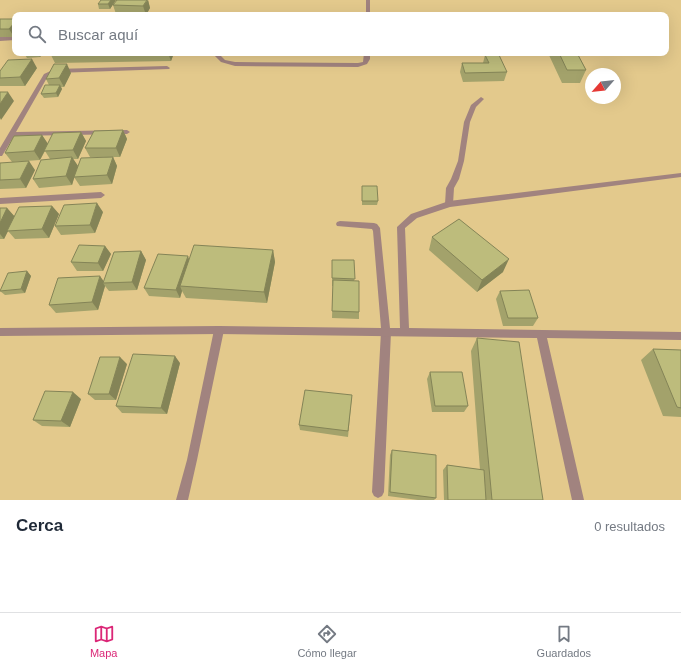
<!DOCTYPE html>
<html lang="es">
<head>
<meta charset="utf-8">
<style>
	body { margin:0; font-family:Arial,sans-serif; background:#f6f6f7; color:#1f2937 }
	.compass { position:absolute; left:585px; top:68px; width:36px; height:36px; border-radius:50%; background:#fff; box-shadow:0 4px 16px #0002; rotate:242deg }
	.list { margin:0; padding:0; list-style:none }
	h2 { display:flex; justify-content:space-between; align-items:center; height:52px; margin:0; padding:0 16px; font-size:17px }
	h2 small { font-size:13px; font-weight:400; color:#747a83 }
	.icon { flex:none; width:22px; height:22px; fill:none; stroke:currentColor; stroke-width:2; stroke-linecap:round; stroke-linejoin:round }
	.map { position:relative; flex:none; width:681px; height:500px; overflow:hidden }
	.search { position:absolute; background:#fff; box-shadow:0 4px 16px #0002; left:12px; right:12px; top:12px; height:44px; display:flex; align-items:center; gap:10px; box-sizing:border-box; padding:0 14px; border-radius:8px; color:#747a83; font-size:15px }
	.sheet { height:112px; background:#fff }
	nav { display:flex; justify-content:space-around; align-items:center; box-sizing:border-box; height:56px; border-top:1px solid #e0e1e3; background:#fff; font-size:11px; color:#747a83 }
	nav a { display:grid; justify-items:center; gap:2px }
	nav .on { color:#db2777 }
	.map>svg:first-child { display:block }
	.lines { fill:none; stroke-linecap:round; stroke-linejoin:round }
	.lane { fill:#a1837f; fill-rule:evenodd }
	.street { fill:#a1837f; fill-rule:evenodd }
	.wall { fill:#a3a26b }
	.shaded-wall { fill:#848457 }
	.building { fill:#bdbc7c; stroke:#848457 }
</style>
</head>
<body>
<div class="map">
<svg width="681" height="500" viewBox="0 0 681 500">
	<rect width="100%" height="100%" fill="#e3c98c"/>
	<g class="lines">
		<path class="lane" d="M366,0H370V15H366Z
			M212,53H218L225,60L235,62L358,63L363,62L364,53H370V59L367,64L358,67L235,66L221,62Z
			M481,97L484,99L476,107L470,122L464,161L459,179L454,188L453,204L452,206H446L445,204L446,188L451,179L458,161L464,122L471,105Z
			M219,326L222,327L224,330L197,460L188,500H176L187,460L214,330L216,327Z
			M386,328L389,329L391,332L384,492L382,496L378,498L374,496L372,492L381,332L383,329Z"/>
		<path class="street" d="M15,36V40L0,41V37Z
			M167,66L170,68L169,69L56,73L48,76L16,132L127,130L130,132L127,134L14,136L2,156H0V148L44,74L55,69Z
			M681,173V177L450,207L417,218L405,228L409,328L681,332V340L547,338L584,500H572L537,338L219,334L0,336V328L219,326L381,328L373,231L372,229L337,226L336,224L337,222L340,221L374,223L377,224L380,228L390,328H400L397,227L411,214L449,201Z
			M101,192L105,195L101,198L0,204V198Z"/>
	</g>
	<path class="wall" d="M116,0L110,9H99L98,4Z
		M148,0L150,8L146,15L116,14L113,5Z
		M0,19H15V36L14,37H0Z
		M24,53H43L40,57L27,58Z
		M50,53H174L171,61L55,63Z
		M548,53H577L586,70L580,83H562Z
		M485,55L507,72L504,81L463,82L460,72L462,63H483Z
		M37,68L25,86H0V71Z
		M71,73L64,87H61L62,89L58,97L44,98L41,94L49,85L46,79Z
		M123,130L127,139L120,157H113L117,166L112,184L80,186L74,177L72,185L39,188L33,179L50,159L45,151L40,160L12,162L5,153L42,135L48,144L81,132L86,141L78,159H73L78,166L76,171L106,157H90L85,148Z
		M0,163L35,170L26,188L0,189Z
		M362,186L378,201L377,205H362Z
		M52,206L59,214L49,238L15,239L8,231L4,239H0V208H7L14,216Z
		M103,212L95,233L61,235L55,226Z
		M432,237L503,272L477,292L429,250Z
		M105,246L111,254L103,271H77L71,262Z
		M273,250L275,262L267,303L186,298L182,291L180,298L149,296L144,288L189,259Z
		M141,251L146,260L137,290L109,291L105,286L98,310L56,313L49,305L104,281Z
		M354,260V281L359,312V319L332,318L333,286H332V278Z
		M27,271L31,276L25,293L5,295L0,291Z
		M500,291L538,318L533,326H503L496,299Z
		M477,338L543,500H444L443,470L447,465L480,470L471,351Z
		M653,349L681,350V417L663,416L641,360Z
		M180,363L167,414L122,413L116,406Z
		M127,364L116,400H95L88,394Z
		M430,372L468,406L464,412H432L427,379Z
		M352,395L348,437L300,430L299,425Z
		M81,399L70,427L42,426L33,420Z
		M392,450L436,498L434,500H418L388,496L390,455Z"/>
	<path class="shaded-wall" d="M111,0H116L110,9L108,4Z
		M148,0L150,8L146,15L143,6Z
		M15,22V28H14L15,30V36L14,37L9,29Z
		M38,53H43L40,57Z
		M168,53H174L171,61Z
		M32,59L37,68L25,86L20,77Z
		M67,64L71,73L64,87L59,78Z
		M60,85L62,89L58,97L56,93Z
		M8,92L14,101L1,120L0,118V104Z
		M123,130L127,139L120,157L116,148Z
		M81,132L86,141L78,159L73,150Z
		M42,135L48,144L40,160L34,151Z
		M72,157L78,166L72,185L66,176Z
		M113,157L117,166L112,184L107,175Z
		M29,161L35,170L26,188L20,179Z
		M97,203L103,212L95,233L90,225Z
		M52,206L59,214L49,238L42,229Z
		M7,208L15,217L7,231H8L4,239L0,234V223Z
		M105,246L111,254L103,271L98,263Z
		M273,250L275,262L267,303L264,292Z
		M141,251L146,260L137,290L132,282Z
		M188,256L191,265L180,286L182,291L180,298L176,290Z
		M509,259L503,272L477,292L482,280Z
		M27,271L31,276L25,293L21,289Z
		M100,276L105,283H103L105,286L98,310L92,302Z
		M175,356L180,363L167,414L161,408Z
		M120,357L127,364L116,400L109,394Z
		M73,392L81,399L70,427L61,421Z"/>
	<path class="building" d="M101,0H111L108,4H98Z
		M117,0H147L143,6L113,5Z
		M85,14H94L93,15H84Z
		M0,19H15V22L9,29H0Z
		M559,53H577L586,70H567Z
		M485,55H499L507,72L465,73L462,63H489Z
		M32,59L20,77L0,78V71L8,60Z
		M54,64H67L59,78L46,79Z
		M45,85H60L56,93L41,94Z
		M0,92H8L0,104Z
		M123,130L116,148H85L94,131Z
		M81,132L73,150L44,151L53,133Z
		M42,135L34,151L5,153L14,136Z
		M72,157L66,176L33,179L41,160Z
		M113,157L107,175L74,177L81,158Z
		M29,161L20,179L0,180V163Z
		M362,186H377L378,201H362Z
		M97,203L90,225L55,226L64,205Z
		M52,206L42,229L7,231L19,207Z
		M0,208H7L0,223Z
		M459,219L509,259L482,280L432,237Z
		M79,245L105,246L98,263L71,262Z
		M194,245L273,250L264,292L180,286Z
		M141,251L132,282L103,283L114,252Z
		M158,254L188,256L176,290L144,288Z
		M332,260H354L355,279L332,278Z
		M27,271L21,289L0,291L8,273Z
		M100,276L92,302L49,305L58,278Z
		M333,280L359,281V312L332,311Z
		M529,290L538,318H508L500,291Z
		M477,338L519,342L543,500H492Z
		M653,349L681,350V408L677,407Z
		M133,354L175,356L161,408L116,406Z
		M100,357H120L109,394H88Z
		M430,372H462L468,406H435Z
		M305,390L352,395L348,431L299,425Z
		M45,391L73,392L61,421L33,420Z
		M392,450L436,455V498L390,492Z
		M447,465L484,470L486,500H448Z"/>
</svg>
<svg class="compass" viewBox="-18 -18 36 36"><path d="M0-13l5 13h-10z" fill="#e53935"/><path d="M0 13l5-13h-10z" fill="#747a83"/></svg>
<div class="search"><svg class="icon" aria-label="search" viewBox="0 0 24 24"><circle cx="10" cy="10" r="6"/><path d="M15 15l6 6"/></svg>Buscar aquí</div>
</div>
<section class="sheet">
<h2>Cerca<small>0 resultados</small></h2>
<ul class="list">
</ul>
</section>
<nav>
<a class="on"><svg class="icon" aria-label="map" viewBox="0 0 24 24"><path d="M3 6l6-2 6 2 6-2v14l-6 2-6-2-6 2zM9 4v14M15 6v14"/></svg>Mapa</a>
<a><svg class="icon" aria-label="directions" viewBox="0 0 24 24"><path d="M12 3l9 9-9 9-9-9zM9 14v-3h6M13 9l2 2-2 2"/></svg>Cómo llegar</a>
<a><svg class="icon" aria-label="saved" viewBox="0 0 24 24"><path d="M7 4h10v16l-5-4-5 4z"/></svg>Guardados</a>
</nav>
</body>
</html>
